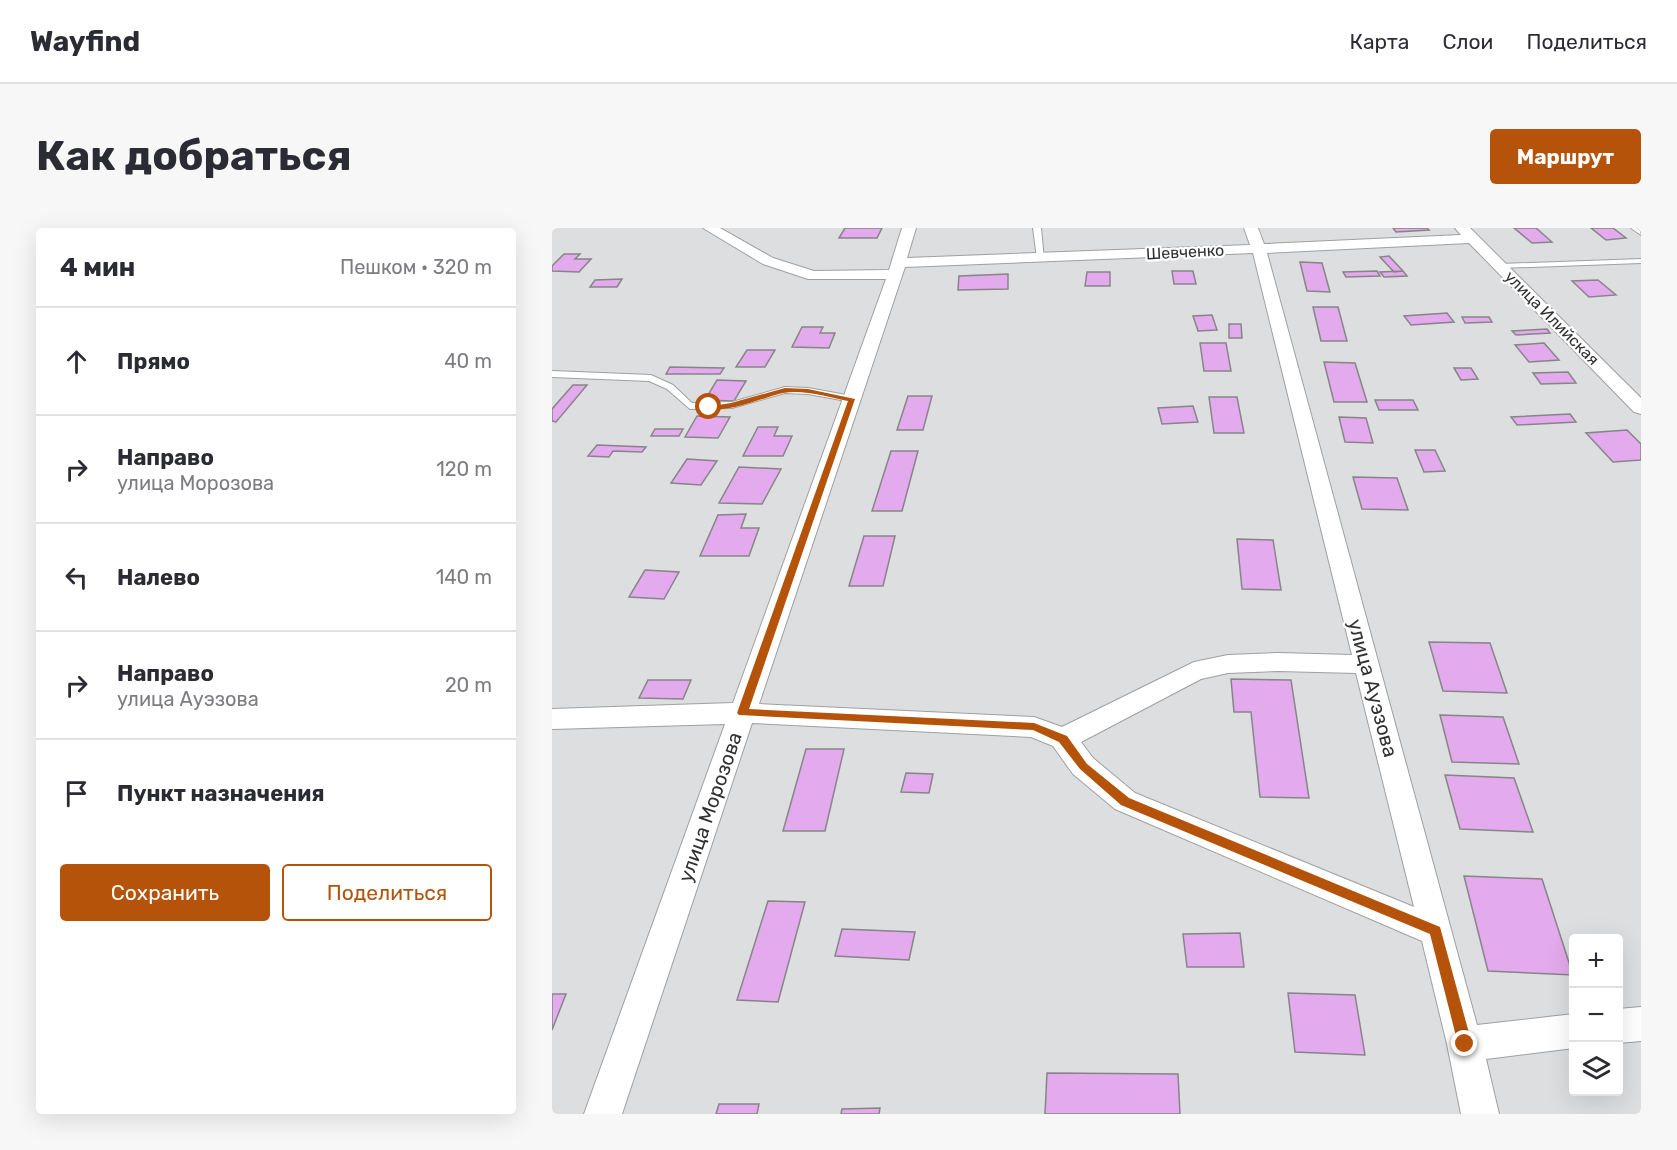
<!DOCTYPE html>
<html lang="ru">
<head>
<meta charset="utf-8">
<style>
	body { margin:0; font-family:Rubik,sans-serif; background:#f7f7f7; color:#2b2b33 }
	.controls { position:absolute; right:18px; bottom:18px; display:grid; overflow:hidden; border-radius:6px; box-shadow:0 6px 24px #0002 }
	.controls button { width:54px; height:54px; display:grid; place-items:center; padding:0; border:0; border-bottom:2px solid #e1e1e2; background:#fff; color:#2b2b33; font:30px sans-serif }
	.stop { position:absolute; width:18px; height:18px; margin:-14px; border:4px solid #b45309; border-radius:50%; background:#fff }
	.stop.end { background:#b45309; border-color:#fff; box-shadow:0 2px 6px #0008 }
	.list { margin:0; padding:0; list-style:none }
	h2 { display:flex; justify-content:space-between; align-items:center; height:78px; margin:0; padding:0 24px; font-size:26px }
	h2 small { font-size:20px; font-weight:400; color:#7c7c81 }
	.list li { display:grid; grid-template-columns:39px 1fr auto; gap:18px; align-items:center; box-sizing:border-box; height:108px; padding:0 24px; border-top:2px solid #e1e1e2 }
	.list b { display:block; font-size:22px; white-space:nowrap }
	.list p { margin:0; font-size:20px; white-space:nowrap; color:#7c7c81 }
	.list em { font-size:20px; font-style:normal; color:#7c7c81 }
	.actions { display:flex; gap:12px; padding:18px 24px }
	.actions a { flex:1; padding:14px 0; border:2px solid #b45309; border-radius:6px; text-align:center; font-size:21px; color:#b45309 }
	.actions .main { background:#b45309; color:#fff }
	.icon { flex:none; width:33px; height:33px; fill:none; stroke:currentColor; stroke-width:2; stroke-linecap:round; stroke-linejoin:round }
	.map { position:relative; flex:none; width:1089px; height:886px; overflow:hidden; border-radius:6px }
	header { display:flex; align-items:center; gap:36px; box-sizing:border-box; height:84px; padding:0 30px; background:#fff; border-bottom:2px solid #e1e1e2 }
	header strong { font-size:28px }
	nav { display:flex; gap:33px; margin-inline-start:auto; font-size:21px }
	.intro { display:flex; align-items:center; justify-content:space-between; box-sizing:border-box; height:144px; padding:0 36px }
	h1 { margin:0; font-size:42px }
	.button { padding:15px 27px; border-radius:6px; background:#b45309; color:#fff; font-size:21px; font-weight:700 }
	main { display:flex; gap:36px; padding:0 36px }
	aside { flex:1; background:#fff; border-radius:6px; box-shadow:0 6px 24px #0002 }
	.map>svg:first-child { display:block }
	.building { fill:#e3aaed; stroke:#878587; stroke-width:1.5 }
	.lines { fill:none; stroke-linecap:round; stroke-linejoin:round }
	.service-casing { stroke:#9ea0a1; stroke-width:2 }
	.minor-casing { stroke:#9ea0a1; stroke-width:2 }
	.service { fill:#fff; fill-rule:evenodd }
	.minor { fill:#fff; fill-rule:evenodd }
	.route { fill:#b45309 }
	.labels { text-anchor:middle; dominant-baseline:central; stroke-width:4.5; stroke-linejoin:round; paint-order:stroke }
	.far-street-label { font-size:16px; fill:#303132; stroke:#fff }
	.street-label { font-size:20px; fill:#303132; stroke:#fff }
</style>
</head>
<body>
<header>
<strong>Wayfind</strong>
<nav><a>Карта</a><a>Слои</a><a>Поделиться</a></nav>
</header>
<div class="intro"><h1>Как добраться</h1><a class="button">Маршрут</a></div>
<main>
<aside>
<h2>4 мин<small>Пешком · 320 m</small></h2>
<ul class="list">
<li><svg class="icon" aria-label="ahead" viewBox="0 0 24 24"><path d="M12 20V5M6 11l6-6 6 6"/></svg><div><b>Прямо</b></div><em>40 m</em></li>
<li><svg class="icon" aria-label="right" viewBox="0 0 24 24"><path d="M7 20v-9h11M14 6l5 5-5 5"/></svg><div><b>Направо</b><p>улица Морозова</p></div><em>120 m</em></li>
<li><svg class="icon" aria-label="left" viewBox="0 0 24 24"><path d="M17 20v-9H6M10 6l-5 5 5 5"/></svg><div><b>Налево</b></div><em>140 m</em></li>
<li><svg class="icon" aria-label="right" viewBox="0 0 24 24"><path d="M7 20v-9h11M14 6l5 5-5 5"/></svg><div><b>Направо</b><p>улица Ауэзова</p></div><em>20 m</em></li>
<li><svg class="icon" aria-label="arrive" viewBox="0 0 24 24"><path d="M6 21V4h12l-3 4 3 4H6"/></svg><div><b>Пункт назначения</b></div></li>
</ul>
<div class="actions"><a class="main">Сохранить</a><a>Поделиться</a></div>
</aside>
<div class="map">
<svg width="1089" height="886" viewBox="0 0 1089 886">
	<rect width="100%" height="100%" fill="#dcdee0"/>
	<path class="building" d="M293,0H330L325,10H287Z
		M841,0H875L877,2L844,4Z
		M962,0H984L1000,14L980,15Z
		M1039,0H1061L1074,10L1054,12Z
		M12,26H28L23,31H39L27,44L0,43V38Z
		M837,28L851,43L842,44L828,29Z
		M748,34L770,35L778,64L755,63Z
		M620,43H641L644,56H622Z
		M825,43L828,48L794,49L791,44Z
		M851,43L855,48L832,49L828,44Z
		M535,44H558V58H533Z
		M456,46V61L406,62L407,48Z
		M70,51L65,59H38L43,52Z
		M1046,52L1064,67L1037,69L1020,53Z
		M761,79H786L795,113H769Z
		M895,85L902,94L859,97L852,88Z
		M660,87L665,102L646,103L641,88Z
		M910,89H937L940,94L913,95Z
		M677,96H689L690,110H677Z
		M250,99H271L268,105H283L277,120L240,119Z
		M995,101L998,105L964,107L960,103Z
		M648,115H674L679,143H652Z
		M992,115L1007,132L977,134L963,117Z
		M195,122H223L213,139H184Z
		M772,134L803,135L815,174H782Z
		M118,139L172,140L168,146H114Z
		M902,140H919L926,151L909,152Z
		M1016,144L1024,155L989,156L981,145Z
		M165,152L194,153L182,173L153,172Z
		M21,157H35L4,194L0,193V181Z
		M356,168H380L371,202H345Z
		M657,169H685L692,205H662Z
		M823,172H861L866,182H827Z
		M641,178L646,194L610,196L606,180Z
		M1018,186L1024,194L965,197L959,189Z
		M145,188L178,189L166,210L133,209Z
		M787,189L814,190L821,215L793,214Z
		M206,199H226L222,208H240L231,228H191Z
		M103,201H131L127,208H99Z
		M1075,202L1089,216V232L1061,234L1034,205Z
		M45,217L94,219L90,224L61,223L57,229L36,228Z
		M863,222H883L893,243L872,244Z
		M339,223H366L350,283H320Z
		M135,231L165,233L149,257L119,255Z
		M187,239L229,241L210,276L167,275Z
		M801,249L845,250L856,282L810,281Z
		M194,286L189,300H207L197,328H148L166,287Z
		M312,308H343L331,358H297Z
		M685,311L721,312L729,362L690,361Z
		M93,342L127,344L112,371L77,369Z
		M877,414L938,415L955,465L891,463Z
		M679,451L739,452L757,570L708,569L699,484H682Z
		M96,452H139L131,471L87,470Z
		M888,487L951,489L967,536L900,534Z
		M254,521H292L273,603H231Z
		M354,545L381,546L377,565L349,564Z
		M893,547L962,550L981,604L908,601Z
		M912,648L990,651L1021,747L936,743Z
		M216,673L253,674L226,774L185,772Z
		M290,701L363,704L357,732L283,728Z
		M688,705L692,739H635L631,706Z
		M736,765L803,767L813,827L743,824Z
		M0,766H14L0,802Z
		M495,845L626,846L628,886H493Z
		M167,876H207L205,886H164Z
		M328,880L327,886H289L290,881Z"/>
	<g class="lines">
		<defs>
			<path id="service" d="M481,0H489L492,32L485,30Z
				M1079,0H1087L1089,7Z
				M1089,31V35L948,40L944,38L948,36Z
				M0,143L99,147L121,157L140,175L180,174L233,159L256,160L300,168L305,171L300,174L256,166L233,165L180,180L138,181L115,161L97,153L0,149Z"/>
			<path id="minor" d="M151,0H168L221,30L262,43L337,42L350,0H364L355,30L698,17L692,0H706L712,16L909,7L903,0H918L1089,170V186L1082,184L917,15L715,25L925,797L1022,786V820L934,831L947,886H909L895,816L870,713L563,581L521,546L501,518L479,509L200,495L70,886H32L173,496L0,501V481L181,475L334,51H256L211,36ZM701,25L800,427L726,425L676,427L642,434L510,499L482,489L207,476L353,39ZM726,443L804,445L862,679L583,565L541,530L529,514L649,451L676,445Z
				M1089,779V813L1066,815V781Z"/>
		</defs>
		<use href="#service" class="service-casing"/>
		<use href="#minor" class="minor-casing"/>
		<use href="#service" class="service"/>
		<use href="#minor" class="minor"/>
	</g>
	<path class="route" d="M233,160L256,161L303,171L197,481L482,495L515,508L535,536L577,570L888,699L920,816L918,820L913,822L908,820L906,816L878,706L569,577L528,541L507,514L481,502L187,487L185,485L296,173C276,169 251,161 231,165C212,169 170,188 154,179L179,175Z"/>
	<g class="labels">
		<g class="far-street-label">
			<text transform="translate(633 24) rotate(-3)">Шевченко</text>
			<text transform="translate(1000 90) rotate(45)">улица Илийская</text>
		</g>
		<g class="street-label">
			<text transform="translate(821 460) rotate(75)">улица Ауэзова</text>
			<text transform="translate(158 579) rotate(-71)">улица Морозова</text>
		</g>
	</g>
</svg>
<div class="controls">
<button>+</button>
<button>−</button>
<button><svg class="icon" aria-label="layers" viewBox="0 0 24 24"><path d="M12 4l9 5-9 5-9-5zM3 14l9 5 9-5"/></svg></button>
</div>
<div class="stop" style="left:157px;top:179px"></div>
<div class="stop end" style="left:913px;top:816px"></div>
</div>
</main>
</body>
</html>
